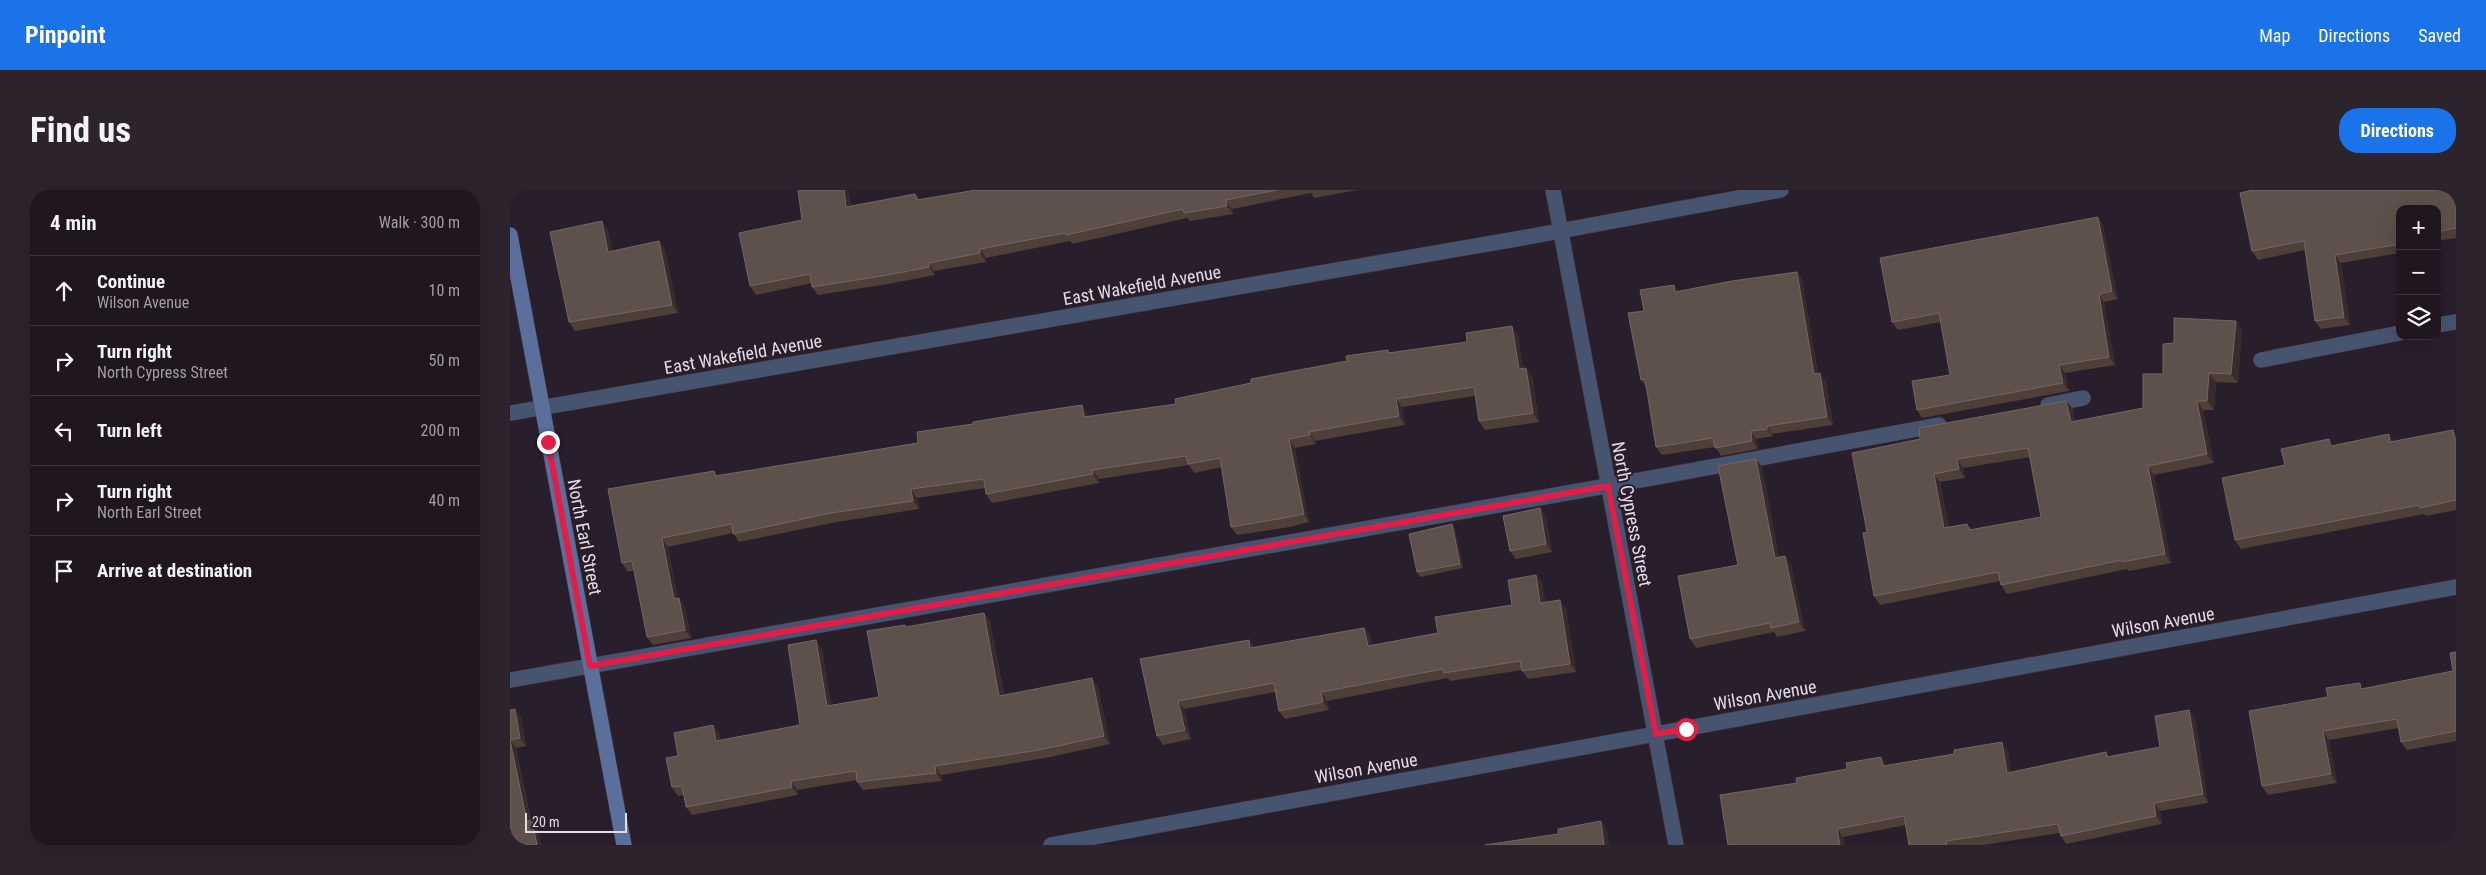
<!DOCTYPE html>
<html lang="en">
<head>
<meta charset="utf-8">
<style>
	body { margin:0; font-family:"Roboto Condensed",sans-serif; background:#2c232d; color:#f1f3f6 }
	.controls { position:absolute; right:15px; top:15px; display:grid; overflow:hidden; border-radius:10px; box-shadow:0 5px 20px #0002 }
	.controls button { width:45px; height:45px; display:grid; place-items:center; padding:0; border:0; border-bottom:1px solid #3c353e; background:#1f1620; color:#f1f3f6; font:25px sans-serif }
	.scale { position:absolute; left:15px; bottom:12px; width:102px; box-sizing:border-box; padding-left:5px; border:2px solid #e4dce5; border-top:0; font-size:14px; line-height:18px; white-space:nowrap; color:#e4dce5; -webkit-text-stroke:4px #291e2b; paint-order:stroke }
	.stop { position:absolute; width:15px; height:15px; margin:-11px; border:4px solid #e11d48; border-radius:50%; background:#fff }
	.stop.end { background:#e11d48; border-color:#fff; box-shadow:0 1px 5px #0008 }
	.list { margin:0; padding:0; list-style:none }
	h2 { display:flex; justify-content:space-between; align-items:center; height:65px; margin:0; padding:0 20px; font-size:21px }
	h2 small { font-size:16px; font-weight:400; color:#a19fa5 }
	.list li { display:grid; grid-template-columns:32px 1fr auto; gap:15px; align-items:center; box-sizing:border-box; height:70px; padding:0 20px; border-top:1px solid #3c353e }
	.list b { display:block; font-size:19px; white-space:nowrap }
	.list p { margin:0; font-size:16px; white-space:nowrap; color:#a19fa5 }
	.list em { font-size:16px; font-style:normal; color:#a19fa5 }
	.icon { flex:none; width:28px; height:28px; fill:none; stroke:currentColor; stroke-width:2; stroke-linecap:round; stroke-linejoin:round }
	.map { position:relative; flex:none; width:1946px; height:655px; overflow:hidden; border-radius:20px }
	header { display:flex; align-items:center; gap:30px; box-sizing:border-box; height:70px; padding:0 25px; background:#1a73e8; color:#fff }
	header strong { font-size:24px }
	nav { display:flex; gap:28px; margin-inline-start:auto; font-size:18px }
	.intro { display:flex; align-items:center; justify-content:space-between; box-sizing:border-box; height:120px; padding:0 30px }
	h1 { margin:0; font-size:35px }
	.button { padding:12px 22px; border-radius:20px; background:#1a73e8; color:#fff; font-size:18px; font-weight:700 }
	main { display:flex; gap:30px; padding:0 30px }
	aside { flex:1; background:#1f1620; border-radius:20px; box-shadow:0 5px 20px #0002 }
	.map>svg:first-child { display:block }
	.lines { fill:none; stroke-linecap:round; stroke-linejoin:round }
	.lane-casing { stroke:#433945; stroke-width:16 }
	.street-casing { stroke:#433945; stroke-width:16 }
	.secondary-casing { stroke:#433945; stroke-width:16 }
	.lane { stroke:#475470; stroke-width:15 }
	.street { stroke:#475470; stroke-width:15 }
	.secondary { stroke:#5a6f9c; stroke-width:15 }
	.wall { fill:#4e3f38; fill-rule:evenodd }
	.shaded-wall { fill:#392b2b }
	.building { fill:#5e504b; stroke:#736663; fill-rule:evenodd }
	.route { stroke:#e11d48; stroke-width:6 }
	.labels { text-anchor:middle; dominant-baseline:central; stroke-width:4; stroke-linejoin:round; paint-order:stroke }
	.street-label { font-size:18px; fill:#e4dce5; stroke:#291e2b }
</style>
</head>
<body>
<header>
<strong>Pinpoint</strong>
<nav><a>Map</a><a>Directions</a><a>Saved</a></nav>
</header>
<div class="intro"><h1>Find us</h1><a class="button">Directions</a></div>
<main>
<aside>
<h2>4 min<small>Walk · 300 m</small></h2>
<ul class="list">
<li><svg class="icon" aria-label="ahead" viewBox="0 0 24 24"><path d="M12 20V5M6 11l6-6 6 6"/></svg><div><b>Continue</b><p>Wilson Avenue</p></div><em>10 m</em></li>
<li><svg class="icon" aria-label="right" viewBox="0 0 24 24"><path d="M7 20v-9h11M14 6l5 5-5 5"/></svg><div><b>Turn right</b><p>North Cypress Street</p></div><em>50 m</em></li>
<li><svg class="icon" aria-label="left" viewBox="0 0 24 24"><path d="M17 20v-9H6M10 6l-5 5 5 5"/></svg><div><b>Turn left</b></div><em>200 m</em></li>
<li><svg class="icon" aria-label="right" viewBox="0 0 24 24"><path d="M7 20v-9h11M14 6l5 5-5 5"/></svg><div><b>Turn right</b><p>North Earl Street</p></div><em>40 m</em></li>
<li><svg class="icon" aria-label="arrive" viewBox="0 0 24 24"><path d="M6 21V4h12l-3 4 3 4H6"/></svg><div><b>Arrive at destination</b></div></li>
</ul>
</aside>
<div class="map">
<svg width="1946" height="655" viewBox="0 0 1946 655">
	<rect width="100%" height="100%" fill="#291e2b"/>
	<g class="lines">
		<defs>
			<path id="lane" d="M1927,135L1946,132
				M1751,170L1890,143
				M1538,215L1573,208
				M0,490L1136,289L1429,235"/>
			<path id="street" d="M1043,0L1166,655
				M0,223L1012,48L1271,0
				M541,655L1946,397"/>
			<path id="secondary" d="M0,45L114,655"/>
		</defs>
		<use href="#lane" class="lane-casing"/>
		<use href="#street" class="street-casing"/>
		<use href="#secondary" class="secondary-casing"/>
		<use href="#lane" class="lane"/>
		<use href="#street" class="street"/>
		<use href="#secondary" class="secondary"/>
	</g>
	<path class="wall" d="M288,0H338L341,16L405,4L410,10L466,0H848L804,8L801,3L722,19L723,24L680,31L677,28L562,54L560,51L476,68V72L424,81L425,85L378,94L308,105L302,97V93L246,105L240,96L292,30Z
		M1946,0V48L1927,51V19H1890V63L1831,73L1840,135L1811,139L1805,131L1795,60L1748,70L1742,61Z
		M1593,35L1608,109L1594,112L1605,175L1555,183L1559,201L1412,228L1407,220L1440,185L1431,132L1388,140L1382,132Z
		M98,40L102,61L149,51L155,60L168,123L65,141L59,132Z
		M1287,82L1292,90L1308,184L1316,191L1323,235L1262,244L1263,246L1246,249L1248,259L1211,266L1205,257L1152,265L1146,257L1137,198L1131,190L1134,121L1169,101Z
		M1726,131L1732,140L1728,193L1706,192L1704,220H1693L1704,273L1644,285L1661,373L1619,381L1617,379L1497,404L1491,395L1490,391L1370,415L1364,406L1410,249L1556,211L1563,219L1565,231L1633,218L1653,184L1664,153ZM1520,267L1531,327L1462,340L1457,334L1439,337L1430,292L1455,288L1453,278Z
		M1008,145L1013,179L1022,186L1029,232L975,240L969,231L965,206L892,217L895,235L805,251L806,254L785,258L799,332L780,337L727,345L721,337L712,277L684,283L679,275L589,289V293L482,313L476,304L475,298L407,308L409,319L327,332L229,352L223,343L158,357L168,409L175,417L181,448L143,455L137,447L124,380L118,382L112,373L204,281L208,286L578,224V226L666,214L741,193L837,171L878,160L880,163Z
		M1943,240L1946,245V320L1916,326L1914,324L1731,359L1725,350L1775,275L1824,255L1884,251Z
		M1252,277L1269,367L1281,374L1295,441L1267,447L1264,442L1186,458L1180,449L1228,375Z
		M1030,318L1036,327L1042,362L1006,369L1000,361Z
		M942,334L945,339L953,378L910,387L907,382Z
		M1026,385L1032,393L1035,412L1056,418L1066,482L1018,489L1012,480L940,491L938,488L817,511L819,520L775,529L769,521L765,502L674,519L681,549L653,555L647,546L630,469L739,450L744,457L854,438L860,446L862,455L928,443L1002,415Z
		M474,423L480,431L494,505L588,497L600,554L535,568L431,585L432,591L353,600L347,592V590L287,600L288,605L182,625L176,617L174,605L168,606L162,597L168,566L203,535L209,543L210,551L290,535L306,450L312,459L321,515L369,507L397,437Z
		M1946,462V551L1897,560L1891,552L1889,538L1819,550L1827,593L1758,605L1752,596L1818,507L1854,499L1943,481Z
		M0,520L11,527L16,556L6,558L21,630H22L27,638L31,655H0Z
		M1679,520L1685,528L1698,613L1650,621L1652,634L1556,654L1551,646L1550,643L1473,655H1399L1396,635L1333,647L1334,655H1218L1287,593L1377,575L1498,561L1501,582L1596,562L1599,567L1650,557Z"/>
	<path class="shaded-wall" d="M334,0H338L342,25L336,17Z
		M716,10L722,19L723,24L717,16Z
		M1588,27L1593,35L1608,109L1602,101Z
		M92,31L98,40L104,71L98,62Z
		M149,51L155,60L168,123L162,115Z
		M470,59L476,68V72L470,63Z
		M1825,65L1831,73L1840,135L1834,127Z
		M419,73L424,81L425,85L419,77Z
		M1287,82L1292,90L1309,192L1304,184Z
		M1164,95L1170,102H1165Z
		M1589,104L1594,112L1605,175L1599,167Z
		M1726,131L1732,140L1728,193L1721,184Z
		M1002,136L1008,145L1014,188L1009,179Z
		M1549,175L1555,183L1559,201L1553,193Z
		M1016,178L1022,186L1029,232L1023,223Z
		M1310,183L1316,191L1323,235L1317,227Z
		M1699,183L1706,192L1704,220L1697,211Z
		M886,209L892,217L895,235L889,226Z
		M1556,211L1563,219L1567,241L1561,232Z
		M1687,211L1693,220L1704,273L1697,264Z
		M572,215L578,224L580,235L574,227Z
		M1257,236L1262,244L1263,246L1257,239Z
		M1943,240L1946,245V251L1945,249Z
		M1241,241L1246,249L1248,259L1242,251Z
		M799,242L805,251L806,254L800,245Z
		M1879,244L1885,253L1880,252Z
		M779,249L785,258L799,332L794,324Z
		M1246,269L1252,277L1271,376L1265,368Z
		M1447,269L1453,278L1455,288L1449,279Z
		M1638,276L1644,285L1661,373L1655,364Z
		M583,280L589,289V293L583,284Z
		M1424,284L1430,292L1441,347L1434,338Z
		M401,299L407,308L409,319L403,311Z
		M1030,318L1036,327L1042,362L1036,354Z
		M942,334L945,339L953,378L950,374Z
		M152,348L158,357L170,418L164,409Z
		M1275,366L1281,374L1295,441L1289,432Z
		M1026,385L1032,393L1036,421L1030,413Z
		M169,408L175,417L181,448L175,440Z
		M1050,410L1056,418L1066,482L1060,474Z
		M474,423L480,431L495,514L489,506Z
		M854,438L860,446L864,464L858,456Z
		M306,450L312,459L322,524L317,516Z
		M739,450L745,458H740Z
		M582,488L588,497L600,554L594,546Z
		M811,502L817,511L819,520L813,512Z
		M668,511L674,519L681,549L675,540Z
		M5,519L11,527L16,556L10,548Z
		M1679,520L1685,528L1698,613L1693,604Z
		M203,535L209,543L212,560L206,551Z
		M1813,541L1819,550L1827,593L1821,584Z
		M0,550L6,558L22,639L17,631Z
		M1492,552L1498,561L1503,591L1497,583Z
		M1371,567L1377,575L1373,576Z
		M425,576L431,585L432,591L426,583Z
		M281,591L287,600L288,605L282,597Z
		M1644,613L1650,621L1652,634L1646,626Z
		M22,630L27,638L31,655H27Z
		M1091,631L1097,640L1099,655H1094Z
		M1327,639L1333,647L1334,655H1330Z"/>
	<path class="building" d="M288,0H334L336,17L405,4L407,10L466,0H767L716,10L717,16L674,23L673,19L556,45L555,43L470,59V63L419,73V77L372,86L302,97L300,84L240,96L229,43L292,30Z
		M1743,0H1946V38L1927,42V19H1890V54L1825,65L1834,127L1805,131L1794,51L1742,61L1730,3Z
		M1588,27L1602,101L1589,104L1599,167L1549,175L1553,193L1407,220L1402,191L1440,185L1429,123L1382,132L1370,68Z
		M92,31L98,62L149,51L162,115L59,132L40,42Z
		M1287,82L1304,184L1310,183L1317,227L1257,236V239L1241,241L1242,251L1205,258L1203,248L1146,257L1135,189L1131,190L1118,123L1134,121L1130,100L1164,95L1165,102L1222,91Z
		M1664,128L1726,131L1721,184L1699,183L1697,211H1687L1697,264L1638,276L1655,364L1612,372V370L1491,395L1488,382L1364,406L1353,343L1357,342L1342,263L1410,249L1409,238L1556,211L1561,232L1633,218V184H1653V154L1664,153ZM1518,258L1531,327L1459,340L1457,334L1434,338L1424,284L1449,279L1447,269Z
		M1002,136L1009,179L1016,178L1023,223L969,231L964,197L886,209L889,226L799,242L800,245L779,249L794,324L774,328L721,337L710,268L678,274L676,266L583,280V284L476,304L474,289L401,299L403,311L321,323L223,344L222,334L152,348L164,409L169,408L175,440L137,447L122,371L112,373L98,299L204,281L205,286L408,253L407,242L463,234V232L505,225L572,215L574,227L666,214L665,209L741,193V189L837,171L836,166L878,160V163L957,152L956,143Z
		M1943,240L1945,249H1946V310L1910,318L1909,315L1725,350L1712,288L1775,275L1771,259L1819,249L1821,256L1879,244L1880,252Z
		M1246,269L1265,368L1275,366L1289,432L1261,438L1260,433L1180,449L1168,386L1228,375L1208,276Z
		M1030,318L1036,354L1000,361L993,326Z
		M942,334L950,374L907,382L899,344Z
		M1026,385L1030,413L1050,410L1060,474L1012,481L1010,471L934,483L933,479L811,502L813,512L769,521L764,493L668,511L675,540L647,546L630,469L739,450L740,458L854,438L858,456L928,443L925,427L1002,415L998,390Z
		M474,423L489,506L582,488L594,546L529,560L425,576L426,583L347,592L346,581L281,591L282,597L176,617L172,596L162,597L156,568L168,566L164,543L203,535L206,551L290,535L278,455L306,450L317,516L369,507L357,441L395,435L396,437Z
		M1946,462V541L1891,552L1887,529L1813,541L1821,584L1752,596L1739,521L1818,507L1816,498L1850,493L1851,499L1943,481L1940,463Z
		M5,519L10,548L0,550V520Z
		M1679,520L1693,604L1644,613L1646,626L1551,646L1548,634L1436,651L1437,655H1399L1394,626L1327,639L1330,655H1218L1210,605L1287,593L1286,588L1337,579L1336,573L1371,567L1373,576L1444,564V560L1492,552L1497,583L1596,562L1597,567L1650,557L1645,526Z
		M0,550L17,631L22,630L27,655H0Z
		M1091,631L1094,655H975L1048,644V639Z"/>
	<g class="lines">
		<path class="route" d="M38,252L80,476L1098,296L1146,544L1176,539"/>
	</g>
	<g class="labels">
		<g class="street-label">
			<text transform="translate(632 95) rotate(-10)">East Wakefield Avenue</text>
			<text transform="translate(233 164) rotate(-10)">East Wakefield Avenue</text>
			<text transform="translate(1122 324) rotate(79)">North Cypress Street</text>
			<text transform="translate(75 347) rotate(79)">North Earl Street</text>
			<text transform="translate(1653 432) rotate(-10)">Wilson Avenue</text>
			<text transform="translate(1255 505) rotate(-10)">Wilson Avenue</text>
			<text transform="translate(856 578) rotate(-10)">Wilson Avenue</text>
		</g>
	</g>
</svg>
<div class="controls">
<button>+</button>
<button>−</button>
<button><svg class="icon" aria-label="layers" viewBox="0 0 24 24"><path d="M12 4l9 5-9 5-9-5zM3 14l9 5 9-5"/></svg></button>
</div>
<div class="scale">20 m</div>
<div class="stop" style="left:1176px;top:539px"></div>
<div class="stop end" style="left:38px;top:252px"></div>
</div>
</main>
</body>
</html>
